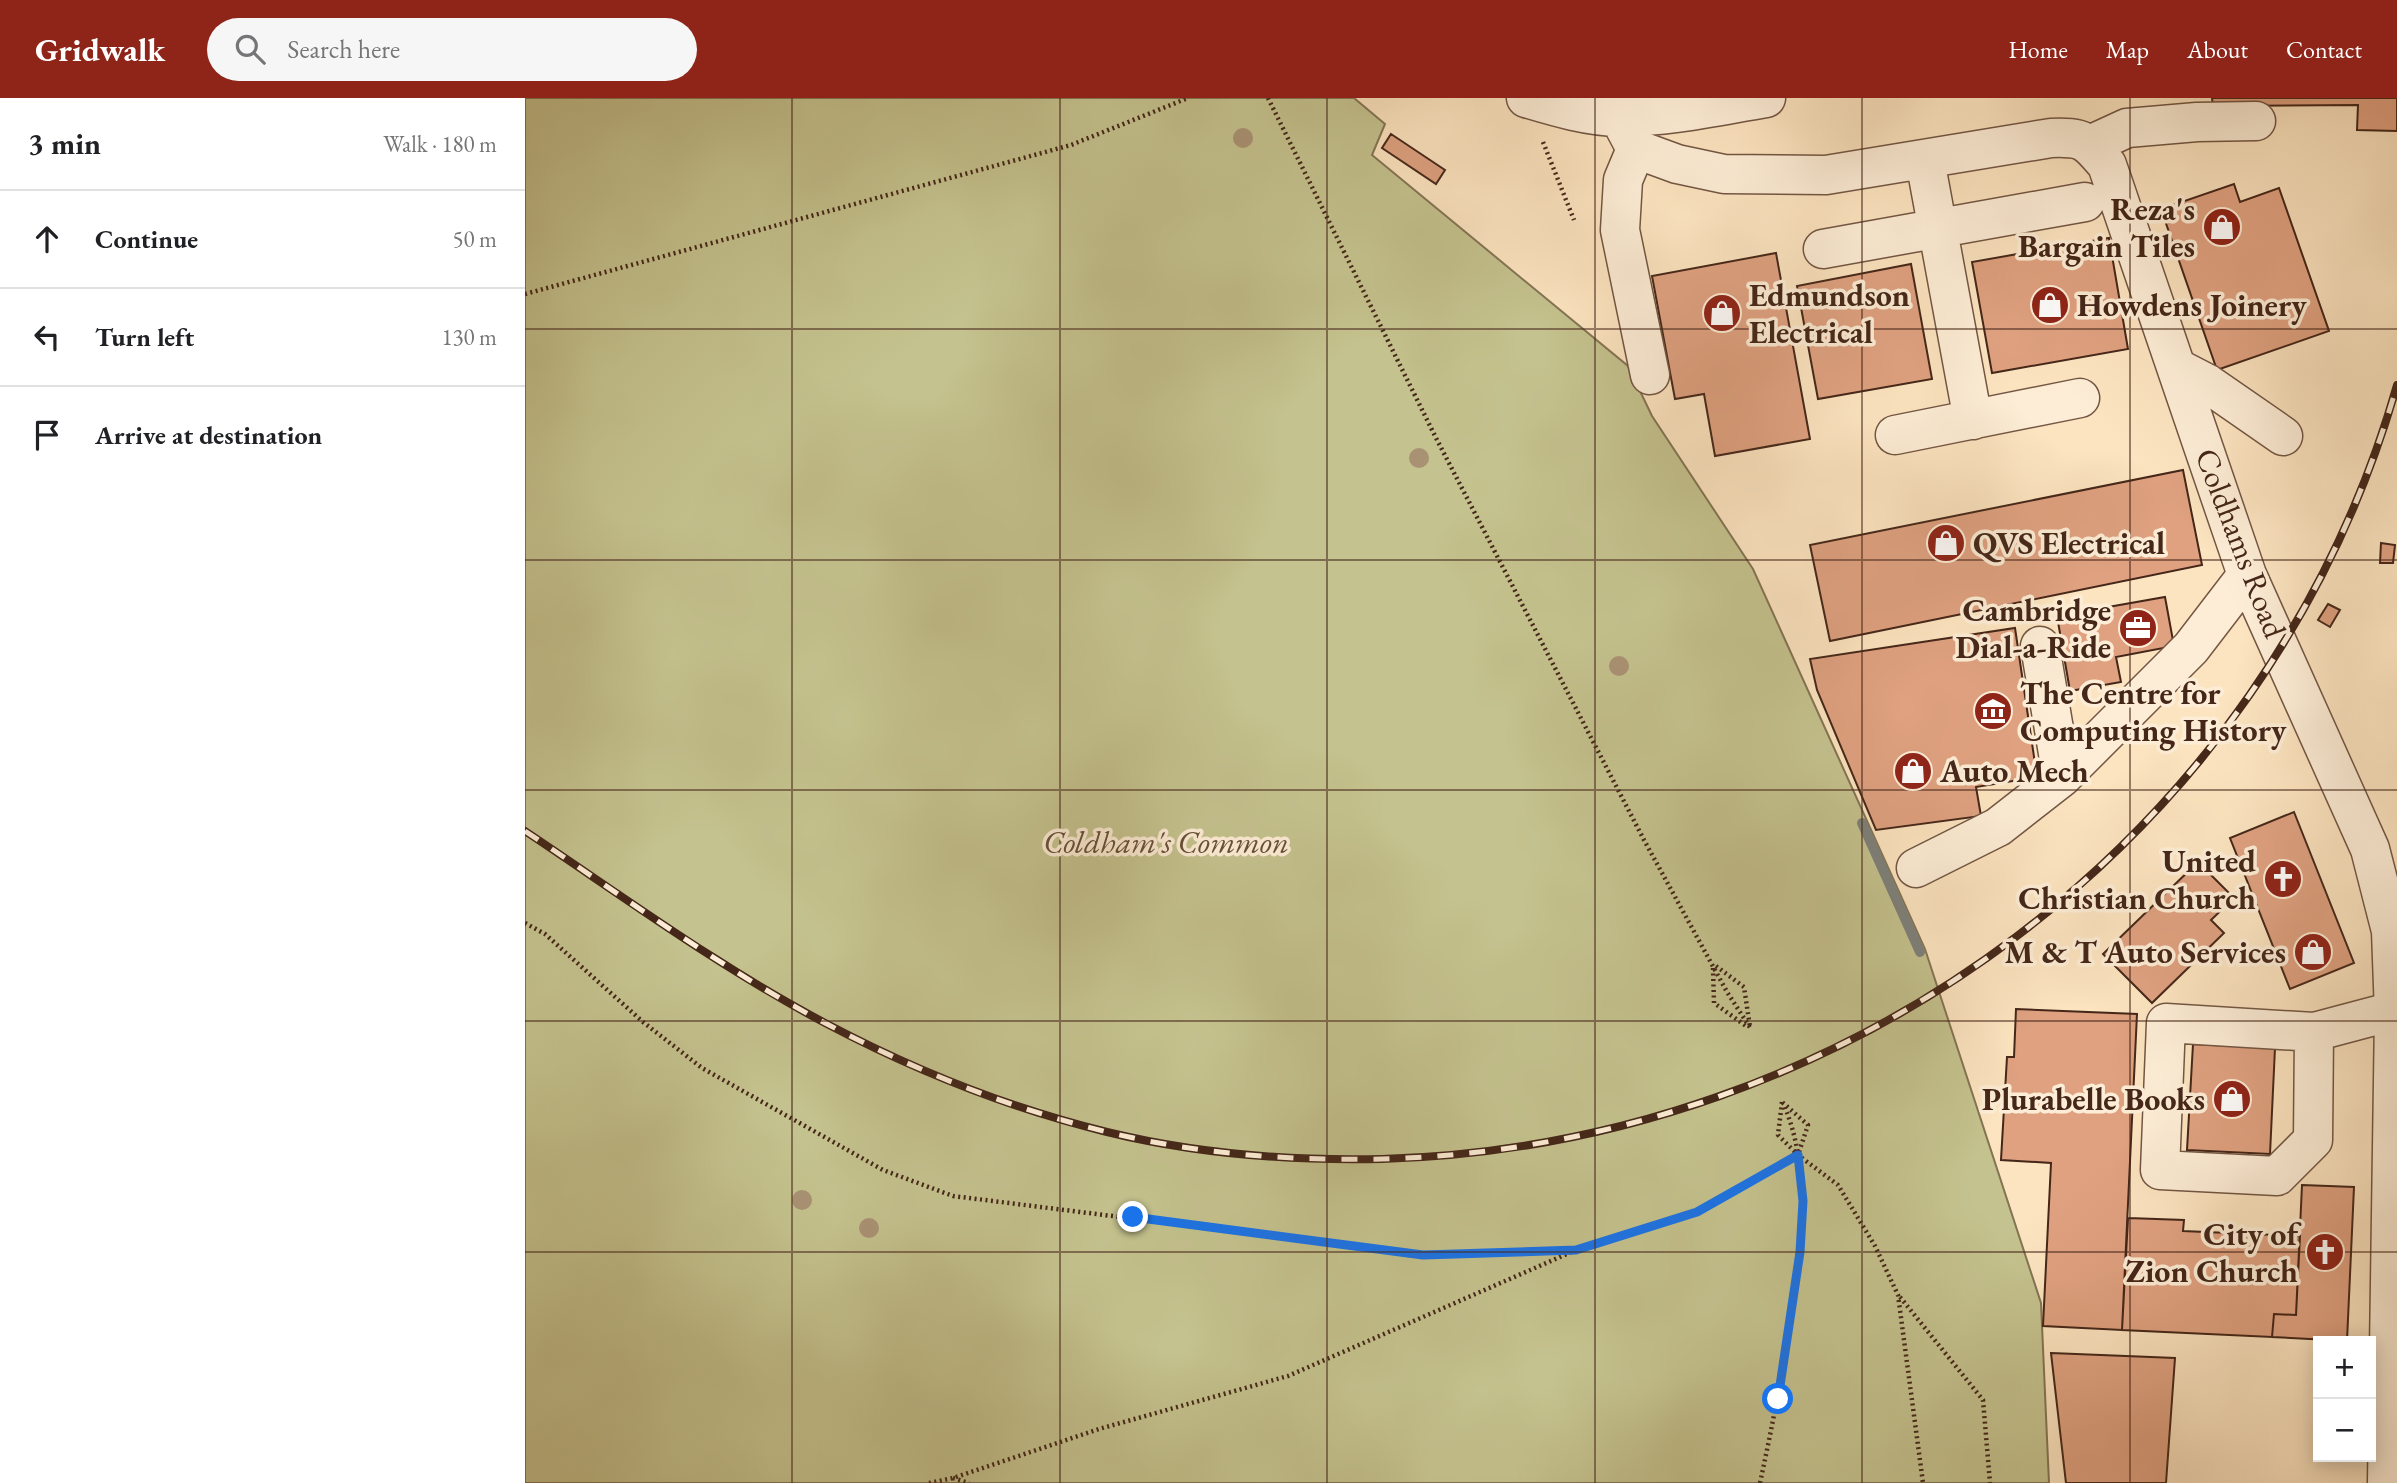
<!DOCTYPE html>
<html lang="en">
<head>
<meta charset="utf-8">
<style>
	body { margin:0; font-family:"EB Garamond",serif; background:#f6f6f6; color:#202124 }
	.controls { position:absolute; right:21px; bottom:21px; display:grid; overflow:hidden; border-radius:0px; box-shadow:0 4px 18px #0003 }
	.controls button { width:63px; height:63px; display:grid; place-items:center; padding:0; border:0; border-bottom:2px solid #e0e0e0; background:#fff; color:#202124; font:35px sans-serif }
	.stop { position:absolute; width:21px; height:21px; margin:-16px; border:5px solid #1a73e8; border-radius:50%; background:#fff }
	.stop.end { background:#1a73e8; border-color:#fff; box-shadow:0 2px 7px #0008 }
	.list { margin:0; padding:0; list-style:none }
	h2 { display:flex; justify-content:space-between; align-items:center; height:91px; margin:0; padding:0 28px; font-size:30px }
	h2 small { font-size:23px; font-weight:400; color:#757577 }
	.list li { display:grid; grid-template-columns:46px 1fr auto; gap:21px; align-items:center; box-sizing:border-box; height:98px; padding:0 28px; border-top:2px solid #e0e0e0 }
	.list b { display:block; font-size:26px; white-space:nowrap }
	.list em { font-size:23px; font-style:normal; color:#757577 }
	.icon { flex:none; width:38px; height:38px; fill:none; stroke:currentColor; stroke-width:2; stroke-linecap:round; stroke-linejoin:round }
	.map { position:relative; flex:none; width:1872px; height:1385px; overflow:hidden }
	header { display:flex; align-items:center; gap:42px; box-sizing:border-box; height:98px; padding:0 35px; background:#8f2418; color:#fff }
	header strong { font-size:33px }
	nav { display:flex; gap:38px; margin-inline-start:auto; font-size:24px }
	.search { width:490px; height:63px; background:#f6f6f6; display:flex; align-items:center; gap:18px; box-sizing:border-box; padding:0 24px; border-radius:38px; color:#757577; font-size:26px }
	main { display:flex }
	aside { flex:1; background:#fff }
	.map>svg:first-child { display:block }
	.green { fill:#c4c28e; stroke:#847454; stroke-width:2 }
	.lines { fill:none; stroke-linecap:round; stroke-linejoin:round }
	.stream { stroke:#7d807b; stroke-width:10 }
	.building { fill:#dfa180; stroke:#452719; stroke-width:2 }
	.minor-casing { stroke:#735643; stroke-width:41 }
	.path { stroke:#452719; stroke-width:4.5; stroke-dasharray:2 3.5; stroke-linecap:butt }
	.minor { stroke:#fdedd6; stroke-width:38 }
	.rail-casing { stroke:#452719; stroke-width:8 }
	.rail { stroke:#fdedd6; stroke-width:5; stroke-dasharray:16; stroke-linecap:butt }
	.tree { fill:#a99274 }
	.route { stroke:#1a73e8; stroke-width:9 }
	.grid { fill:none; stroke:#452719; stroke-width:2; stroke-opacity:0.55 }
	.labels { text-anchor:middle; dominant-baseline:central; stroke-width:7; stroke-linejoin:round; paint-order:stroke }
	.poi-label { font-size:32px; font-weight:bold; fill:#452719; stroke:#fdedd6; text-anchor:end }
	.street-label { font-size:32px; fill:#452719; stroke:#fdedd6 }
	.park-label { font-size:32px; font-style:italic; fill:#654e36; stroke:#fdedd6 }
</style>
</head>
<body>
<header>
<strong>Gridwalk</strong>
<div class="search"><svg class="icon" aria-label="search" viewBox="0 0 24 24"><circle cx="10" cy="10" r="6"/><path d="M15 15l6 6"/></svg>Search here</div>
<nav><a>Home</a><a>Map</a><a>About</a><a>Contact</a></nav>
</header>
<main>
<aside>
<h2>3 min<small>Walk · 180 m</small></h2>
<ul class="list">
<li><svg class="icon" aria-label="ahead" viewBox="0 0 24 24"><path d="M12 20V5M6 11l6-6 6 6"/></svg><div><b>Continue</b></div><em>50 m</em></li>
<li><svg class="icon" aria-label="left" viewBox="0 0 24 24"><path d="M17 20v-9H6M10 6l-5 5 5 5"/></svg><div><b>Turn left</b></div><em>130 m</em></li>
<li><svg class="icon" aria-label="arrive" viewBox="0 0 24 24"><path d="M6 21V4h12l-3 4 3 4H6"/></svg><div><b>Arrive at destination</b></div></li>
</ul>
</aside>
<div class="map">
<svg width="1872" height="1385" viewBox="0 0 1872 1385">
	<rect width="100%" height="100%" fill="#fce4c0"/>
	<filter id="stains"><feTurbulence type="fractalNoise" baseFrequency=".00286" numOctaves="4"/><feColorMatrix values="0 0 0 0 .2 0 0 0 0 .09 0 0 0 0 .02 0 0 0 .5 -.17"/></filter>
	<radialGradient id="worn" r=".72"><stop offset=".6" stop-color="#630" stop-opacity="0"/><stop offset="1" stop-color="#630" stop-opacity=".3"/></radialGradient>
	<path class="green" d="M0,0H829L860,26L847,57L1103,268L1127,318L1228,471L1400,851L1516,1205L1524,1385H0Z"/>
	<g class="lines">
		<path class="stream" d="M1337,725L1395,854"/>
	</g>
	<path class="building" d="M1687,0H1872V33L1832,32L1833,7L1688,8Z
		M866,36L920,72L911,86L857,50Z
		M1709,86L1715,104L1754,90L1804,233L1692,272L1636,111Z
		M1584,140L1603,251L1467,275L1447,164Z
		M1251,155L1285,341L1190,358L1179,296L1150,301L1127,178Z
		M1386,166L1407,281L1293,301L1272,188Z
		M1658,372L1677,467L1305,543L1285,447Z
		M1856,445L1870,447L1868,465H1855Z
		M1640,499L1649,548L1591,559L1596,584L1545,593L1532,518Z
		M1803,506L1815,512L1805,529L1793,522Z
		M1490,530L1512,679L1451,689L1456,718L1351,732L1292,592L1285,561Z
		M1769,714L1829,865L1765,891L1705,740Z
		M1673,764L1709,800L1686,822L1699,835L1627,905L1578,856Z
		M1491,911L1612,916L1597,1232L1518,1228L1526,1065L1476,1062L1482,959H1489Z
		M1668,946L1750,950L1745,1056L1662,1052Z
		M1777,1087L1829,1089L1822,1243L1747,1239L1749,1216L1771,1217Z
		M1603,1120L1659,1122L1658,1133L1775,1138L1771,1217L1749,1216L1747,1239L1597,1232Z
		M1526,1255L1650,1260L1641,1385H1541Z"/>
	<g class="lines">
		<defs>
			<path id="minor" d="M1001,0C1031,9 1065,19 1096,19C1145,19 1193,8 1241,0
				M1094,19L1111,51L1152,66L1199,76L1301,77L1526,40C1559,39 1561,42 1582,67L1722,477L1845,751L1866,833L1869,916L1862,1385
				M1565,47L1602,30L1672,24L1731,23
				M1111,51L1098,82L1095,132L1125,277
				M1400,62L1448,322
				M1298,151L1560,104
				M1652,270L1683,286L1758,338
				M1370,337L1555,300
				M1515,548L1537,679
				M1391,770L1473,729L1537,679L1666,550L1722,477
				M1789,934L1788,1042L1752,1078L1635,1072L1641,925L1789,934L1853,917L1869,916"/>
		</defs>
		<use href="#minor" class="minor-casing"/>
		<path class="path" d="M743,0L911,340L1119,742L1202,894L1226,931
			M1018,44L1049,122
			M0,196L546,47L663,0
			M0,825L20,836L118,924L177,970L358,1072L428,1098L898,1157L1051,1152
			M1191,868L1219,889L1225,929
			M1188,870L1189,905L1221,928
			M1257,1004L1253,1037L1273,1057L1313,1087L1350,1148L1373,1197L1398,1385
			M1375,1199L1458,1302L1465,1385
			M428,1380L444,1385
			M404,1385L428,1380L574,1331L763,1278L1051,1152L1172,1113L1273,1057L1283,1027L1257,1004
			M1235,1385C1247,1329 1258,1274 1266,1217C1276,1147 1287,1074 1259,1007"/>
		<use href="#minor" class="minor"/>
		<defs>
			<path id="rail" d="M0,733C99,799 197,871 302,926C391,973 484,1010 582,1034C672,1056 765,1063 857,1061C1324,1048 1743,739 1872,287"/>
		</defs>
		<use href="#rail" class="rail-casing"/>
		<use href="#rail" class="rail"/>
	</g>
	<g class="tree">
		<circle cx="718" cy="40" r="10"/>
		<circle cx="894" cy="360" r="10"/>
		<circle cx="1094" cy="568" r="10"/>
		<circle cx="277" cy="1102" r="10"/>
		<circle cx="344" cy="1130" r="10"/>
	</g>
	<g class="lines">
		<path class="route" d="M608,1119L898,1157L1051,1152L1172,1114L1273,1057L1278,1103L1275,1154L1253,1301"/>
	</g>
	<path class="grid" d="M267,0V1385M535,0V1385M802,0V1385M1070,0V1385M1337,0V1385M1605,0V1385M0,231H1872M0,462H1872M0,692H1872M0,923H1872M0,1154H1872"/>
	<defs>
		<symbol id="shop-disc" viewBox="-11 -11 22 22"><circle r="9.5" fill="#8f2418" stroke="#fdedd6"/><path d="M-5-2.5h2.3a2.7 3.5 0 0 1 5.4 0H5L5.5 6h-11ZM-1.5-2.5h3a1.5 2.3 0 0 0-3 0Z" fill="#fff"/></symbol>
		<symbol id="office-disc" viewBox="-11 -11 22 22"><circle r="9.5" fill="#8f2418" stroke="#fdedd6"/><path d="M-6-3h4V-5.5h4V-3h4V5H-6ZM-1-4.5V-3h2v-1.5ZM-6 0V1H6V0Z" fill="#fff"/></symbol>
		<symbol id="museum-disc" viewBox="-11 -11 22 22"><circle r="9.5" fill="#8f2418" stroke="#fdedd6"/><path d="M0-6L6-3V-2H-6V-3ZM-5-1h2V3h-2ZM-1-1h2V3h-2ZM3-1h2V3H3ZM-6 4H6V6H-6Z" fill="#fff"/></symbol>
		<symbol id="church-disc" viewBox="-11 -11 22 22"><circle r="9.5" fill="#8f2418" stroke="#fdedd6"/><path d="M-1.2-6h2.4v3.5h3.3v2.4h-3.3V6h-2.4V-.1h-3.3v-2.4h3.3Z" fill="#fff"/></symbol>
	</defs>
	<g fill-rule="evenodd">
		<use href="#shop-disc" x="1675" y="107" width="44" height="44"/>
		<use href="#shop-disc" x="1503" y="185" width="44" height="44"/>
		<use href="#shop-disc" x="1175" y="193" width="44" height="44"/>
		<use href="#shop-disc" x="1399" y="423" width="44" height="44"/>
		<use href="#office-disc" x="1591" y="508" width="44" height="44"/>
		<use href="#museum-disc" x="1446" y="591" width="44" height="44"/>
		<use href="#shop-disc" x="1366" y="651" width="44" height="44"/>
		<use href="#church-disc" x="1736" y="759" width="44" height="44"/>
		<use href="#shop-disc" x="1766" y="832" width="44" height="44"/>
		<use href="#shop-disc" x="1685" y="979" width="44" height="44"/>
		<use href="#church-disc" x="1778" y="1132" width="44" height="44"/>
	</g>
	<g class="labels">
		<g class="poi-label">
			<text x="1670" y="111">Reza's<tspan x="1670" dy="37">Bargain Tiles</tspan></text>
			<text x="1224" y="197" text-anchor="start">Edmundson<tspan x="1224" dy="37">Electrical</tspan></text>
			<text x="1552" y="207" text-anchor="start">Howdens Joinery</text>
			<text x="1448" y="445" text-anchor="start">QVS Electrical</text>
			<text x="1586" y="512">Cambridge<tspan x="1586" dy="37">Dial-a-Ride</tspan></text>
			<text x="1495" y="595" text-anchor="start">The Centre for<tspan x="1495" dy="37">Computing History</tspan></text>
			<text x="1415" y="673" text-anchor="start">Auto Mech</text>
			<text x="1731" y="763">United<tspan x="1731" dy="37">Christian Church</tspan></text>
			<text x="1761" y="854">M &amp; T Auto Services</text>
			<text x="1680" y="1001">Plurabelle Books</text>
			<text x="1773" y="1136">City of<tspan x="1773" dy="37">Zion Church</tspan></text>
		</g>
		<g class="street-label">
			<text transform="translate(1716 445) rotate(69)">Coldhams Road</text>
		</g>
		<g class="park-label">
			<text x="641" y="744">Coldham's Common</text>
		</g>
	</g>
	<rect width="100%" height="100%" filter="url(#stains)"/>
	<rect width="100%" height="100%" fill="url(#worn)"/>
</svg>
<div class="controls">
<button>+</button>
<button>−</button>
</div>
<div class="stop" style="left:1253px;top:1301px"></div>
<div class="stop end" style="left:608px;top:1119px"></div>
</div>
</main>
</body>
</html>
